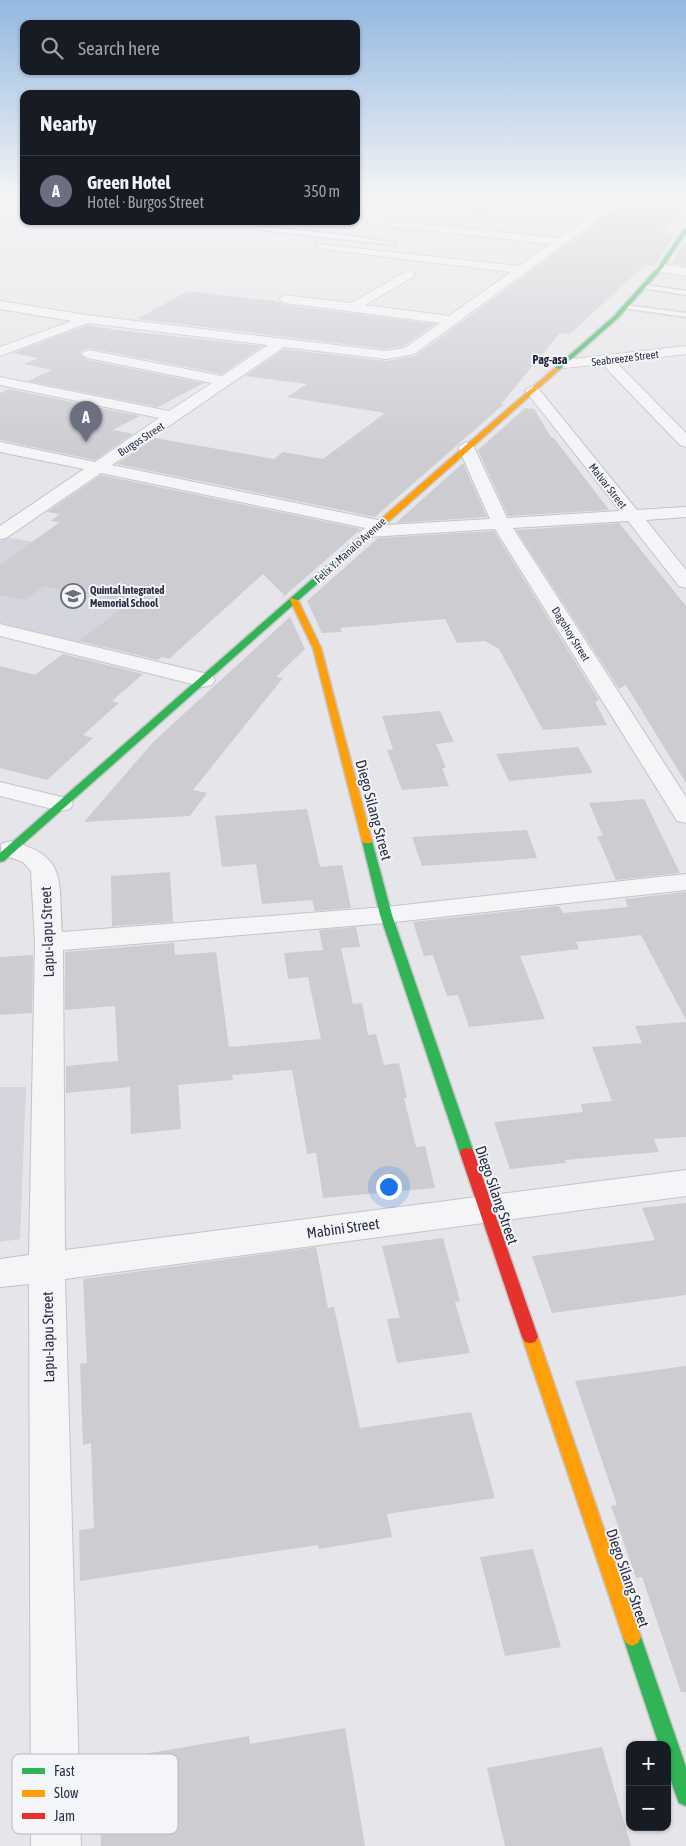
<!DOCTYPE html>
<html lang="en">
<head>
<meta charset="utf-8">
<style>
	body { margin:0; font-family:"Asap Condensed",sans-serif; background:#20242c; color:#f1f3f6 }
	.controls { position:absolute; right:15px; bottom:15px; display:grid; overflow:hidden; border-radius:10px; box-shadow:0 1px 4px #0004 }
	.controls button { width:45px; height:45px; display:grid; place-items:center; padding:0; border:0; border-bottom:1px solid #363941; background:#171b24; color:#f1f3f6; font:25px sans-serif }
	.you { position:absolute; left:388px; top:1186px; width:18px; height:18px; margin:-12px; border:4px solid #fff; border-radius:50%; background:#1a73e8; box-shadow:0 0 0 8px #1a73e833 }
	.badge { display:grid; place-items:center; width:32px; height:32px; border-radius:50%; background:#6c6f7f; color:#fff; font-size:16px; font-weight:700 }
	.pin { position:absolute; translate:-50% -41px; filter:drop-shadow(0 1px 2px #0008) }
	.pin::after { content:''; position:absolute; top:26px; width:18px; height:15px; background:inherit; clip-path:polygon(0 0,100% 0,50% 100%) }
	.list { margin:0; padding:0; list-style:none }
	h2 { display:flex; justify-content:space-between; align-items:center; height:65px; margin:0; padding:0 20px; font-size:21px }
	h2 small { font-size:16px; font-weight:400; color:#9ea1a6 }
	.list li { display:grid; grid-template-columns:32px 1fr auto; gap:15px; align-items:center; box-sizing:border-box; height:70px; padding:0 20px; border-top:1px solid #363941 }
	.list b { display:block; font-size:19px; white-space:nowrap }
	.list p { margin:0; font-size:16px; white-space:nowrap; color:#9ea1a6 }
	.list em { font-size:16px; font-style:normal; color:#9ea1a6 }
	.icon { flex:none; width:28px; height:28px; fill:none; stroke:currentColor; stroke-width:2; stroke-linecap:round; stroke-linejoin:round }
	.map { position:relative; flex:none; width:686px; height:1846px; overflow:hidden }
	.search { position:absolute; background:#171b24; box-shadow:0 1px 4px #0004; left:20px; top:20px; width:340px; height:55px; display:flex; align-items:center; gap:12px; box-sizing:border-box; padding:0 18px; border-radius:10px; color:#9ea1a6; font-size:19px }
	.panel { position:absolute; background:#171b24; box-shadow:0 1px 4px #0004; left:20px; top:90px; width:340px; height:135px; border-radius:10px }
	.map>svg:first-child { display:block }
	.built { fill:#d4d5dd }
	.building { fill:#ccccd1 }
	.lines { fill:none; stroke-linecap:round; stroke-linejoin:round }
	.lane-casing { stroke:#c4c4c8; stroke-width:3 }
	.street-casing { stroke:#c4c4c8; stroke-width:2 }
	.fast-casing { stroke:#c4c4c8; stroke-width:3 }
	.slow-casing { stroke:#c4c4c8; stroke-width:3 }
	.jam-casing { stroke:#c4c4c8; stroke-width:3 }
	.lane { fill:#f5f5f7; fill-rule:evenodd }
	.street { fill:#f5f5f7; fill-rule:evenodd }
	.fast { fill:#30b455; fill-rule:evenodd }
	.slow { fill:#ff9f0a; fill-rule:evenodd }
	.jam { fill:#e5322d; fill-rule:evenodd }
	.labels { text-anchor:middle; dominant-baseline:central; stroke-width:4; stroke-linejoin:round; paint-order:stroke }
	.far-street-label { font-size:11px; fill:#2b2f45; stroke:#f4f5f9 }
	.far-poi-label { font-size:11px; font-weight:bold; fill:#2b2f45; stroke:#f4f5f9; text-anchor:start }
	.far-quarter-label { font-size:12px; font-weight:bold; fill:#1d2136; stroke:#f4f5f9 }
	.near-street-label { font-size:15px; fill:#2b2f45; stroke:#f4f5f9 }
	.key { fill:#f4f5f9; stroke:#b8bac3; stroke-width:1 }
	.key-label { font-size:14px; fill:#2b2f45 }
</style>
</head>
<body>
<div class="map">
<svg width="686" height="1846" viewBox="0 0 686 1846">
	<rect width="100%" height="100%" fill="#e6e6ea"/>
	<path class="built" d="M6,537L183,568L94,635L80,642L0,623V541Z
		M0,1087H26L20,1239L0,1242Z"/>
	<path class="building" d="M620,206L673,211L669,215L679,216L662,232L676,234L655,264L652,266L645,265L570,334L560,333L501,404H504L375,517L117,464L155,438L274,459L283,452L323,459L385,413L287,397L307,384L245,376L284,349L386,361L415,356Z
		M686,241V266L671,264Z
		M188,291L281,302L285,305L435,324L404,346L386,349L137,319Z
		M88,325L118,330L263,346L222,374L88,348L79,353L88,360L204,383L158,407L27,381L52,370L24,364L38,358L13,353Z
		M9,389L140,416L113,430L133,434L95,460L0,440V393Z
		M525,408L534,409L551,437L554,438L609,510L508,516L478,450Z
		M463,463L487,517L396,523Z
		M101,475L361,529L281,599L284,595L263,574L169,659L162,657L158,660L79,641L130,602L44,586L25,600L0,595V565L60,522L51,521L60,514L47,512Z
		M619,523L686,606V783L626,685L619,689L516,530Z
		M494,531L599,700L595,702L607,725L543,730L499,649L485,641L457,643L445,619L340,628L342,632L322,633L307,601L378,538Z
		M290,617L305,649L276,677L283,678L193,790L207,793L190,816L84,822L154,741Z
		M63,654L143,674L112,701L119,703L83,735L93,738L47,780L0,768V666L35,675Z
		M440,711L454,742L436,744L446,768H442L449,786L402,790L387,750L393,749L382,716Z
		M578,747L593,773L509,781L496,754Z
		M644,799L680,873L616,880L597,836H603L589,803Z
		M307,809L320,867L342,865L351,908L315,911L312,900L262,904L256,864L222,867L215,816Z
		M527,830L537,858L422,866L412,837Z
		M170,872L173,922L112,926L111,876Z
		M686,892V1020L641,935L576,942L579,949L520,956L545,1019L469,1027L458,995L447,996L433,955L424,956L413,922L559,906L563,913L628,907L625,899Z
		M356,927L360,947L341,948L353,1004L362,1003L368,1035L376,1034L384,1065L399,1063L407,1098H404L416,1147L425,1146L435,1188L323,1198L316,1153L307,1154L292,1070L232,1075L233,1080L178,1085L181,1129L131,1134L130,1087L66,1093V1066L118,1061L115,1006L65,1010V952L174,943L175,955L216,952L229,1047L321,1039L308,977L288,979L284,953L323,950L319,930Z
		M33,955L32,1013L0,1015V957Z
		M686,1022V1137L654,1139L659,1152L565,1160L566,1163L510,1169L494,1122L583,1112L581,1104L612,1101L592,1047L642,1043L635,1026Z
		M686,1203V1295L552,1313L532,1256L655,1240L642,1208Z
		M443,1238L460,1301L455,1302L470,1353L397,1363L387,1319L400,1318L382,1246Z
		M316,1247L328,1308L334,1307L360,1428L471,1412L495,1498L387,1514L392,1537L319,1549L318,1545L217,1560L80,1581L79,1530L94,1528L91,1443L83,1445L80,1364L87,1363L83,1279Z
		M686,1366V1692H681L642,1577L636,1578L611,1506L617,1505L575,1381Z
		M533,1549L561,1647L505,1656L480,1557Z
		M345,1728L365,1846H101L98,1762L249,1736L250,1744Z
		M602,1747L631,1846H505L487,1768Z"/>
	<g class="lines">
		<defs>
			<path id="lane" d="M553,196L619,201L616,203Z
				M479,211L484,212L470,222H466V220Z
				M260,227L338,234L396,243L393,245L262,230Z
				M645,285L686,291V295L643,288Z
				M625,305L686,313V317L623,308Z"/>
			<path id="street" d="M406,196L415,198L383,220L558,238L618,196H629L627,199L686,204V210L619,204L414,354L386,359L284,347L112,465L378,520L384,521L387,525L490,519L458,447L466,442L474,447L507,518L620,511L525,390L532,386L537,387L637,510L686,507V517L646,520L686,570V588L679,586L628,521L513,528L686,797V823L677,821L674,816L495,529L369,537L363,536L360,532L365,528L101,473L6,538L0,539V526L84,469L0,452V442L95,462L159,418L0,385V377L169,411L212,383L88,358L81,354L88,350L222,376L268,345L88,323L0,356V347L72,321L0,309V301L86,315L386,351L405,348L440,323L285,303L279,299L285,295L351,303L409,270L415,274L413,277L365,305L449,316L511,272L322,249L316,246L318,244L519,266L550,244L368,224V220Z
				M660,264L686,268V276L656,271L654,268Z
				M686,346V354L616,362L686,433V447L680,445L602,364L564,368L557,364L564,360Z
				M0,624L212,675L215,680L212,685L204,687L0,636Z
				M0,782L70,799L73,804L70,809L61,811L0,796Z
				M10,841C69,856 58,881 62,932L386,907L686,874V890L386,923L63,950L65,1250L686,1170V1196L65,1279L81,1846H31L29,1284L0,1287V1259L29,1255L35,942L31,871L23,862L1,854V844Z"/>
			<path id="fast" d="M684,229H686V233L662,269L618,318L559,370H555V368L614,316L658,267Z
				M365,533L372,535L4,861L0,862V853Z
				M367,838L372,841L392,915L474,1153L472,1157L467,1158L462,1157L460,1153L380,915L362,841Z
				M632,1628L638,1631L641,1637L686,1767V1806L679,1803C670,1780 667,1769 667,1745H659L623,1637L626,1631Z"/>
			<path id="slow" d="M555,368L560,369L371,537H365V533Z
				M291,598L298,600L321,648L372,841L371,843H363L362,841L313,648L290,600Z
				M530,1331L535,1332L538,1337L641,1637L638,1643L632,1646L626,1643L623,1637L522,1337L525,1332Z"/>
			<path id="jam" d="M467,1148L472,1149L474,1153L538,1337L535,1342L530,1343L525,1342L522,1337L460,1153L462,1149Z"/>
		</defs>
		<use href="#lane" class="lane-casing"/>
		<use href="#street" class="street-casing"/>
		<use href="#fast" class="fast-casing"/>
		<use href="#slow" class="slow-casing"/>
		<use href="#jam" class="jam-casing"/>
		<use href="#lane" class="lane"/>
		<use href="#street" class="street"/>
		<use href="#fast" class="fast"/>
		<use href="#slow" class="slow"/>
		<use href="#jam" class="jam"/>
	</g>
	<linearGradient id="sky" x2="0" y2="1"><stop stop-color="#93b8e0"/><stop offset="0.43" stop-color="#f4f4f6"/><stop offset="1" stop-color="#f4f4f6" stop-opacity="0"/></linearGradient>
	<rect width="686" height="454" fill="url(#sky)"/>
	<defs>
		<symbol id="school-ring" viewBox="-11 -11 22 22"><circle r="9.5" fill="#f4f5f9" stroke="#6c6f7f" stroke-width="1.5"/><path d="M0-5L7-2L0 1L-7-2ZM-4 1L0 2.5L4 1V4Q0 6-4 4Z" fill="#6c6f7f"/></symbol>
	</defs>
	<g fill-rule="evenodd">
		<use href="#school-ring" x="59" y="582" width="28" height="28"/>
	</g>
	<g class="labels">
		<g class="far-street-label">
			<text transform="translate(625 358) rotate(-7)">Seabreeze Street</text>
			<text transform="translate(141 439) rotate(-33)">Burgos Street</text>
			<text transform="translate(608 486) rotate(52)">Malvar Street</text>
			<text transform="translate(350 550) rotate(-42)">Felix Y. Manalo Avenue</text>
			<text transform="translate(571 634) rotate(58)">Dagohoy Street</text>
		</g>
		<g class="far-poi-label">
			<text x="90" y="590">Quintal Integrated<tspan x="90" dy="13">Memorial School</tspan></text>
		</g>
		<g class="far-quarter-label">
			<text x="550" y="360">Pag-asa</text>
		</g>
		<g class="near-street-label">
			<text transform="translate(374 810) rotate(75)">Diego Silang Street</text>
			<text transform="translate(47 932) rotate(-92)">Lapu-lapu Street</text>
			<text transform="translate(497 1195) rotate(71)">Diego Silang Street</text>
			<text transform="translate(343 1228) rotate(-8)">Mabini Street</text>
			<text transform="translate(48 1337) rotate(-91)">Lapu-lapu Street</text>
			<text transform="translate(628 1578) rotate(71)">Diego Silang Street</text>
		</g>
	</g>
	<rect x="12" y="1754" width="166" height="80" rx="8" class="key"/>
	<rect x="22" y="1768" width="23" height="6" fill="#30b455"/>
	<rect x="22" y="1790" width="23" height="7" fill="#ff9f0a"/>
	<rect x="22" y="1813" width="23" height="6" fill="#e5322d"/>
	<g class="key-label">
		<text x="54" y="1776">Fast</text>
		<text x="54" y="1798">Slow</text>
		<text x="54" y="1821">Jam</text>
	</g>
</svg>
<div class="controls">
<button>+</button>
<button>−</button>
</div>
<div class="you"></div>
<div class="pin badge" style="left:86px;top:442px">A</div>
<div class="search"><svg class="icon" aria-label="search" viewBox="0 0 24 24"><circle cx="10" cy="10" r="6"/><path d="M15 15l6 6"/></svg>Search here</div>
<section class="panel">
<h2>Nearby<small></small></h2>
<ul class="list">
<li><span class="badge">A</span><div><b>Green Hotel</b><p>Hotel · Burgos Street</p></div><em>350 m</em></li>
</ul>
</section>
</div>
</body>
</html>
